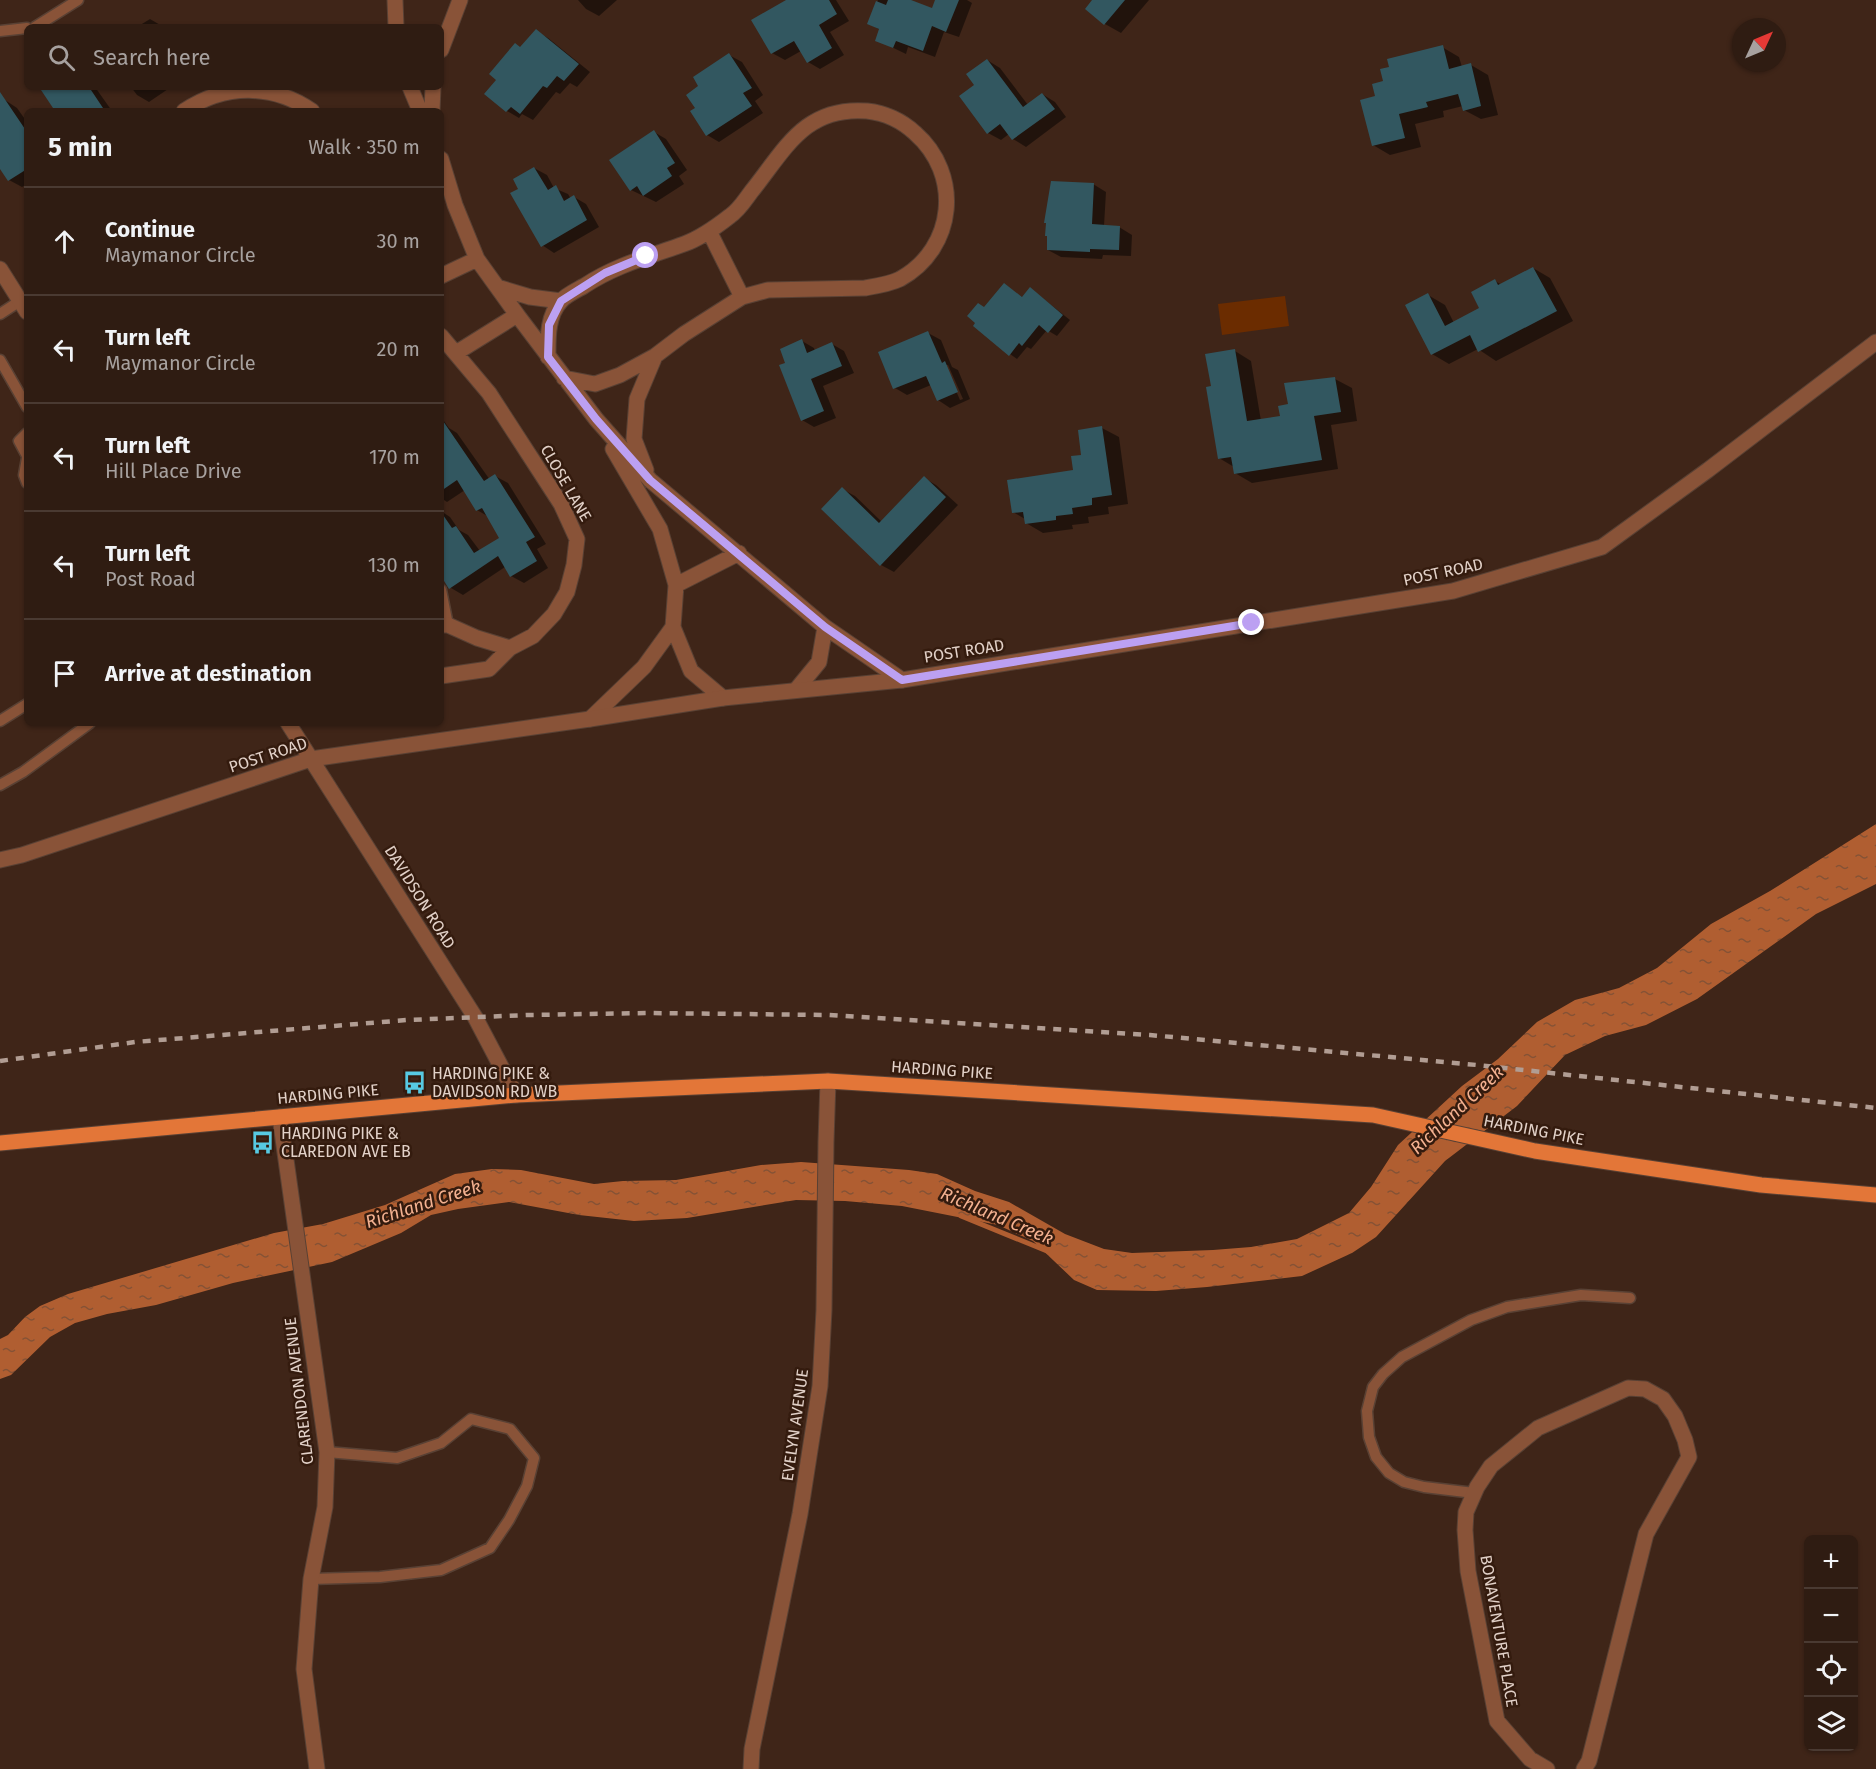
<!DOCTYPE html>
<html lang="en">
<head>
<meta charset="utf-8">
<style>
	body { margin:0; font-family:"Fira Sans",sans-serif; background:#3b2920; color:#f1f3f6 }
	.controls { position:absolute; right:18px; bottom:18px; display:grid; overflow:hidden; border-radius:9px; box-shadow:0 2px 4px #0004 }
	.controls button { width:54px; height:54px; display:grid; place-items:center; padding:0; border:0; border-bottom:2px solid #4a3a32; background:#2f1c12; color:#f1f3f6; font:30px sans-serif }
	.compass { position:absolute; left:1732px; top:18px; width:54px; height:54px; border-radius:50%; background:#2f1c12; box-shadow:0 2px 4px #0004; rotate:46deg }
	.stop { position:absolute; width:18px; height:18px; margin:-14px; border:4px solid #bca0f2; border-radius:50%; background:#fff }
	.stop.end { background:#bca0f2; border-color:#fff; box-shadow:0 2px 6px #0008 }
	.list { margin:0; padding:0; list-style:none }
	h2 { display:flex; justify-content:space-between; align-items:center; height:78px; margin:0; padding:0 24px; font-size:26px }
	h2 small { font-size:20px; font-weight:400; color:#a7a19f }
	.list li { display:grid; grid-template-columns:39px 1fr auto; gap:18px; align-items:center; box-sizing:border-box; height:108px; padding:0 24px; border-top:2px solid #4a3a32 }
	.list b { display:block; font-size:22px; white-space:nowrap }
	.list p { margin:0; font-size:20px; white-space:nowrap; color:#a7a19f }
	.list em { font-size:20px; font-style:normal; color:#a7a19f }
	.icon { flex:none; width:33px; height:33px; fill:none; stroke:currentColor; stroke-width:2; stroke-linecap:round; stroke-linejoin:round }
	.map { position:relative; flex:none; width:1876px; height:1769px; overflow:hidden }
	.search { position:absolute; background:#2f1c12; box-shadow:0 2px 4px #0004; left:24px; top:24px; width:420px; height:66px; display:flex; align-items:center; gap:15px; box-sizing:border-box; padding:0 21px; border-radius:9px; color:#a7a19f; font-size:22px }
	.panel { position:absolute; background:#2f1c12; box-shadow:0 2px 4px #0004; left:24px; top:108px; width:420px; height:618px; border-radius:9px }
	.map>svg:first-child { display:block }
	.green { fill:#6b2c00 }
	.water { fill:url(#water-ripples) }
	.shadow { fill:#0007; fill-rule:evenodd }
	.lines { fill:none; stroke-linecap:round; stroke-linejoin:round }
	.stream { stroke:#b05e31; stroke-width:5 }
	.building { fill:#325760 }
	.service-casing { stroke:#594134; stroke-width:13 }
	.minor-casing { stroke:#594134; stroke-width:17 }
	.tertiary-casing { stroke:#594134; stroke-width:17 }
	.primary-casing { stroke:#594134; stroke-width:17 }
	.service { stroke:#895338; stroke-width:10 }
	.minor { stroke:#895338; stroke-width:15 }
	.tertiary { stroke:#895338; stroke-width:15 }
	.primary { stroke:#e37638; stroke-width:15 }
	.rail { stroke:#b19d93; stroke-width:4.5; stroke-dasharray:8 8; stroke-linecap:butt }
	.route { stroke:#bca0f2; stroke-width:8 }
	.labels { text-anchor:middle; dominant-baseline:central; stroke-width:5; stroke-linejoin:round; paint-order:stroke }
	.street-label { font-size:16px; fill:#e2d1c8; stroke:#341b0e }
	.poi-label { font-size:16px; fill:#e2d1c8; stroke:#341b0e; text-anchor:start }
	.water-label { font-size:18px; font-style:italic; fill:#f4b190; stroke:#341b0e }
</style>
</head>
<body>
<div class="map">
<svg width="1876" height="1769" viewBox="0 0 1876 1769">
	<defs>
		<pattern id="water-ripples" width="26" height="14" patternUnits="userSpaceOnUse" patternTransform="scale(1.5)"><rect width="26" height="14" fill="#b05e31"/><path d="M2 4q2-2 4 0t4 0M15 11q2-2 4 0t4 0" fill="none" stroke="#855235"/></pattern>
	</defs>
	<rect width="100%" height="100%" fill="#3f2518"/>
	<path class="green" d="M1285,296L1289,326L1222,335L1218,304Z"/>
	<path class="water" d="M1876,824V884L1816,914L1697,999L1646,1025L1605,1036L1565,1055L1517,1106L1445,1161L1376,1237L1352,1253L1302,1276L1207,1287L1156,1291L1097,1290L1074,1280L1033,1241L998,1225L902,1206L845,1201L796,1200L687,1218L634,1221L579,1215L509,1202L458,1209L431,1215L401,1233L332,1262L233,1283L156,1305L107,1314L75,1323L50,1337L11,1375L0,1379V1339L8,1335L25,1317L40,1306L68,1294L274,1233L323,1224L385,1205L455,1174L492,1169L521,1170L594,1184L623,1181L676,1180L761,1165L801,1162L909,1170L937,1174L975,1191L1009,1202L1065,1234L1104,1249L1132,1253L1213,1250L1251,1247L1297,1239L1349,1213L1371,1187L1398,1145L1462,1086L1498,1059L1537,1022L1575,1000L1619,988L1657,968L1711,924L1770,891Z"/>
	<path class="shadow" d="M578,0H617L599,16L586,9Z
		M789,0H836L849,21L830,32L844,55L820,69L808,62L801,51L785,60L772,53Z
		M878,0H907L933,10L936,0H967L972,3L959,37L944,32L935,57L908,47L906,54L877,40L880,30L869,23Z
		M1094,0H1149L1121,33L1105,24Z
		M150,19L162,26L163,27H137Z
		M536,31L548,38L590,72L577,87L570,83L560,94L556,92L533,120L522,114L519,118L507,111L521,48Z
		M1442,47L1459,57L1462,67L1471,65L1488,75L1498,115L1481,119L1464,110L1463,106L1443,111L1444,117L1415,124L1421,147L1390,155L1373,145L1377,97L1385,82Z
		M729,55L742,62L763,95L755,101L763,113L719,142L707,135L697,108L700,87Z
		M987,60L1000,68L1028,105L1042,94L1055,102L1066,117L1026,147L1013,139L1009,134L1001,140L988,133L976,85Z
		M41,87H95L112,111H57Z
		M131,87H171L149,102L137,95Z
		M5,100L17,108L27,122V184L22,187L9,180L0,166V103Z
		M654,132L666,139L687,170L679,176L684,184L656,202L631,190Z
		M534,168L547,175L554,188L568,194L571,199L574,197L586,204L599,227L554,253L542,245L520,189Z
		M1093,184L1106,192L1104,226L1119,227L1132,235L1131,256L1103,255L1102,259L1061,257L1048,250Z
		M1533,268L1550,278L1573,321L1496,361L1478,349L1449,364L1432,354L1428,295L1445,305L1454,323L1481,309L1495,281L1502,285Z
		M1005,285L1023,298L1031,289L1070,320L1057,336L1047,330L1031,349L1027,347L1017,359L1010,354L985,308Z
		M928,333L941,340L952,367L958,370L970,399L950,408L938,400L931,385L907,395L895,388ZM945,365H948L963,399L960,400Z
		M802,341L814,348L815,351L832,344L844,351L854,373L823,386L836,418L814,427L802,420L787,364Z
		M1235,351L1251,361L1261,421L1281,417L1335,379L1352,388L1357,421L1331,425L1338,469L1252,483L1235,473L1234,467L1219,458L1212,387Z
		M441,417L449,428L457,433L490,480L495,476L508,483L546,544L537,549L548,568L524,583L511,576L505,567L463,595L451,588L441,574V511L450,517L459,530L468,535L480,551L502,538L489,517L477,510L465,490L447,502L441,498Z
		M1102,428L1119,437L1128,504L1108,507L1109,514L1088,517L1089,523L1072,525L1073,529L1043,533L1026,523L1025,519L1013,512L1075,472Z
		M924,478L936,485L958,505L894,572L881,565L842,489L855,496L882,522Z"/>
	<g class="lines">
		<path class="stream" d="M961,1216L1047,1251"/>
	</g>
	<path class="building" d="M786,0H829L837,14L819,25L832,48L807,63L794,41L771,54L751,20Z
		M888,0H911L932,8L935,0H959L946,32L932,26L923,51L896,41L893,48L875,41L879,29L867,24L876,1L886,5Z
		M1092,0H1125L1104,25L1085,9Z
		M536,29L579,64L564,81L557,76L547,88L543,86L520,114L511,107L506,112L484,94L496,80L489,74L515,43L520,47Z
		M1443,45L1449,69L1471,63L1481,106L1463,111L1458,94L1426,102L1428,107L1399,114L1405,138L1372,146L1360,100L1375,96L1372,84L1383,81L1380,69L1389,67L1387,59Z
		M729,53L752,88L743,93L752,106L706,136L690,111L695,108L686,95L698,86L693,77Z
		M987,59L1023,107L1042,93L1055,109L1012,140L1000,124L987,134L959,96L974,85L966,74Z
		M39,87H89L105,111H55Z
		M0,92L27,132V169L8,181L0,169Z
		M654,130L675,163L667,168L672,176L643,196L637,186L630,191L609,160Z
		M534,167L548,190L556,185L564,201L574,195L587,220L541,247L510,193L518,189L513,179Z
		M1051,181L1094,183L1092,224L1120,226L1119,250L1090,249V252L1047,250V236H1045L1046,223H1044Z
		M1533,267L1557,311L1478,352L1470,335L1431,355L1405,305L1428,293L1445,326L1479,308L1471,292L1495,279L1498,285Z
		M1004,283L1022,297L1030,287L1063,315L1048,333L1039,325L1022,346L1019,343L1009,356L973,326L975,323L967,316L978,303L984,307Z
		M928,331L942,363L945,361L958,392L937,401L926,376L893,389L878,352Z
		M802,339L807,353L832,342L842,366L811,379L824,411L801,421L779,365L785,363L780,349Z
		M1235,349L1247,421L1280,416L1278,406L1288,404L1284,383L1335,377L1341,412L1314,416L1322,460L1234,474L1231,457L1218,459L1206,387L1211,386L1205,354Z
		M441,418L484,481L495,474L535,537L526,542L537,561L510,577L498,556L449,589L441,576V512L452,528L456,526L474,553L499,538L482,508L476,511L457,480L441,491Z
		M1102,426L1112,495L1092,498V505L1072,508L1073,514L1056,516V520L1025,524L1023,512L1012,513L1007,480L1073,470L1071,456L1081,455L1078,430Z
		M924,476L946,497L880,566L821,509L842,487L879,523Z"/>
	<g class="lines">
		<defs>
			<path id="service" d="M35,27L78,0
				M0,31L27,28
				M0,314L20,301
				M0,360L27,407
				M27,433L19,441L27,456
				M27,458L24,475L27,483
				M441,590L448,625
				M0,721L27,704
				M0,785L23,772L90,723
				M1474,1493L1424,1487L1404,1482L1389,1473L1376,1457L1369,1437L1367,1411L1373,1387L1383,1374L1402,1357L1471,1320L1507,1307L1581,1295L1630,1298
				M311,1579L380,1577L441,1570L490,1548L509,1520L527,1486L534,1458L510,1429L471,1419L441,1443L397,1458L327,1452"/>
			<path id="minor" d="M395,0L396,27
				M441,50L460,0
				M410,87L420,111
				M184,111C224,84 272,83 312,111
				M432,111L433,87
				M441,159L455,205L477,259L518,316L596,419L650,480L825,627L902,680
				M709,231L742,297
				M441,276L477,259
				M497,287L530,297L561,301
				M441,336L489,393L561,504L577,539L574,565L567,592L554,614L533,636L510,648
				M456,353L517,315
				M548,357C548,338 547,316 561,301C566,295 577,290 584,286C616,265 648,257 684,244C701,238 716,227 730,216C739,210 745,200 751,192C785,150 804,106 867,111C885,113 902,121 915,133C962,174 956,248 900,279C890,284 877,286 865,288L768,290L742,297L684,334L655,356L620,375L595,384L564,378
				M613,449L660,529L676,585L673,627L691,671L723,698
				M646,470L634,439L637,399L655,356
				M676,585L739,553
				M441,625H448L477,638L510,648L489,669L441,676
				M796,690L819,662L825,627
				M590,719L644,667L673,627
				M280,1117L327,1452L325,1507L311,1579L304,1669L317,1769
				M751,1769L752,1749L800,1514L820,1386L824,1310L826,1142L828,1081
				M1547,1769L1530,1759L1497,1721L1468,1571L1465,1530L1466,1512L1477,1487L1491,1466L1538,1428L1628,1388L1645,1389L1663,1399L1675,1416L1685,1440L1689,1457L1646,1534L1589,1761L1584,1769"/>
			<path id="tertiary" d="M0,269L27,312
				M288,723L475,1017L516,1095
				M0,860L22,855L311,759L590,719L723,698L902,680L1453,591L1602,547L1708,470L1876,342"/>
			<path id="primary" d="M0,1143L516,1095L828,1081L1373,1115L1535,1151L1761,1185L1876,1195"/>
		</defs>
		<use href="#service" class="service-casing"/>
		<use href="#minor" class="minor-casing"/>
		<use href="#tertiary" class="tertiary-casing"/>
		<use href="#primary" class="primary-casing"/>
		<use href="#service" class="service"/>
		<use href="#minor" class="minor"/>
		<use href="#tertiary" class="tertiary"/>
		<use href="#primary" class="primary"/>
		<path class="rail" d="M0,1061L135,1042L407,1020L528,1015L648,1013L829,1015L1150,1035L1477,1065L1876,1108"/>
	</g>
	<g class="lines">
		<path class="route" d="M646,256L605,273L561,301L549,325L548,357L596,419L650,480L825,627L902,680L1252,623"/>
	</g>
	<defs>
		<symbol id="bus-bare" viewBox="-9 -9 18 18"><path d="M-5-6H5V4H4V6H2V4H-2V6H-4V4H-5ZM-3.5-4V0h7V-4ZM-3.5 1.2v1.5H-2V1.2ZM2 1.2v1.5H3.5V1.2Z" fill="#57c9e2" stroke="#341b0e" stroke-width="2.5" paint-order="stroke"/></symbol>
	</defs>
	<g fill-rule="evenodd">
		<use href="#bus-bare" x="398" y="1066" width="33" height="33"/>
		<use href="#bus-bare" x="246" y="1126" width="33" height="33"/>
	</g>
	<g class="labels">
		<g class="street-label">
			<text transform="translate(566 483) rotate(60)">CLOSE LANE</text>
			<text transform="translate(1443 572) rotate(-12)">POST ROAD</text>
			<text transform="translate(964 651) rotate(-9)">POST ROAD</text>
			<text transform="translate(268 755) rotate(-18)">POST ROAD</text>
			<text transform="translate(420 897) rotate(58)">DAVIDSON ROAD</text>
			<text transform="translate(942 1070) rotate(4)">HARDING PIKE</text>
			<text transform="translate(328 1094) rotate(-5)">HARDING PIKE</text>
			<text transform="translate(1534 1130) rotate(11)">HARDING PIKE</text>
			<text transform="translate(299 1391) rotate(-97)">CLARENDON AVENUE</text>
			<text transform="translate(795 1425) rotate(-82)">EVELYN AVENUE</text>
			<text transform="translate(1499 1631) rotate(80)">BONAVENTURE PLACE</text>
		</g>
		<g class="poi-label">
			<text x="432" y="1073">HARDING PIKE &amp;<tspan x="432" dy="18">DAVIDSON RD WB</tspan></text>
			<text x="281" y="1133">HARDING PIKE &amp;<tspan x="281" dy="18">CLAREDON AVE EB</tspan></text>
		</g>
		<g class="water-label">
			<text transform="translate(1457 1110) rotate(-43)">Richland Creek</text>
			<text transform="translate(423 1204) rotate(-18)">Richland Creek</text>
			<text transform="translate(997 1216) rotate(23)">Richland Creek</text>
		</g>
	</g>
</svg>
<div class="controls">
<button>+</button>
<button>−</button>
<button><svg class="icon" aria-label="locate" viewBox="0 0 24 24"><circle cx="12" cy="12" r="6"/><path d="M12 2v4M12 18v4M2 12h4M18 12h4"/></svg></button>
<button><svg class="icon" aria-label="layers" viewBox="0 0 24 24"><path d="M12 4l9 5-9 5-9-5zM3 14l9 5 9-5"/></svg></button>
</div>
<svg class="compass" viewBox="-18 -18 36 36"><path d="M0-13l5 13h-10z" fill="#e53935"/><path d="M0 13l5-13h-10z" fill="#a7a19f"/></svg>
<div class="stop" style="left:646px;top:256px"></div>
<div class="stop end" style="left:1252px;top:623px"></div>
<div class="search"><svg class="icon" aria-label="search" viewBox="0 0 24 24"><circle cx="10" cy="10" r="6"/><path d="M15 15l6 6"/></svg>Search here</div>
<section class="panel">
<h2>5 min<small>Walk · 350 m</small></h2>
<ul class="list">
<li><svg class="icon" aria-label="ahead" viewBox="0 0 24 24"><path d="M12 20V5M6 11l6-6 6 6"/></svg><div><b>Continue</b><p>Maymanor Circle</p></div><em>30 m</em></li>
<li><svg class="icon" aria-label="left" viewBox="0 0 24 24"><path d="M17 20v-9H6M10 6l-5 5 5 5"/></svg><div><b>Turn left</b><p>Maymanor Circle</p></div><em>20 m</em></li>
<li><svg class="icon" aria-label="left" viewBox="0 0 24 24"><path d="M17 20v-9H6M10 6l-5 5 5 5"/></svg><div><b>Turn left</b><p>Hill Place Drive</p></div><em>170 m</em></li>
<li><svg class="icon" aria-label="left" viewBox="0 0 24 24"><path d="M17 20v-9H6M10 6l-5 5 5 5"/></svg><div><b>Turn left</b><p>Post Road</p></div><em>130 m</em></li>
<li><svg class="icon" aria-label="arrive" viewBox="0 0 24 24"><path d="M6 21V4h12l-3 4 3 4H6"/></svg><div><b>Arrive at destination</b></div></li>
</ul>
</section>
</div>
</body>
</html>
